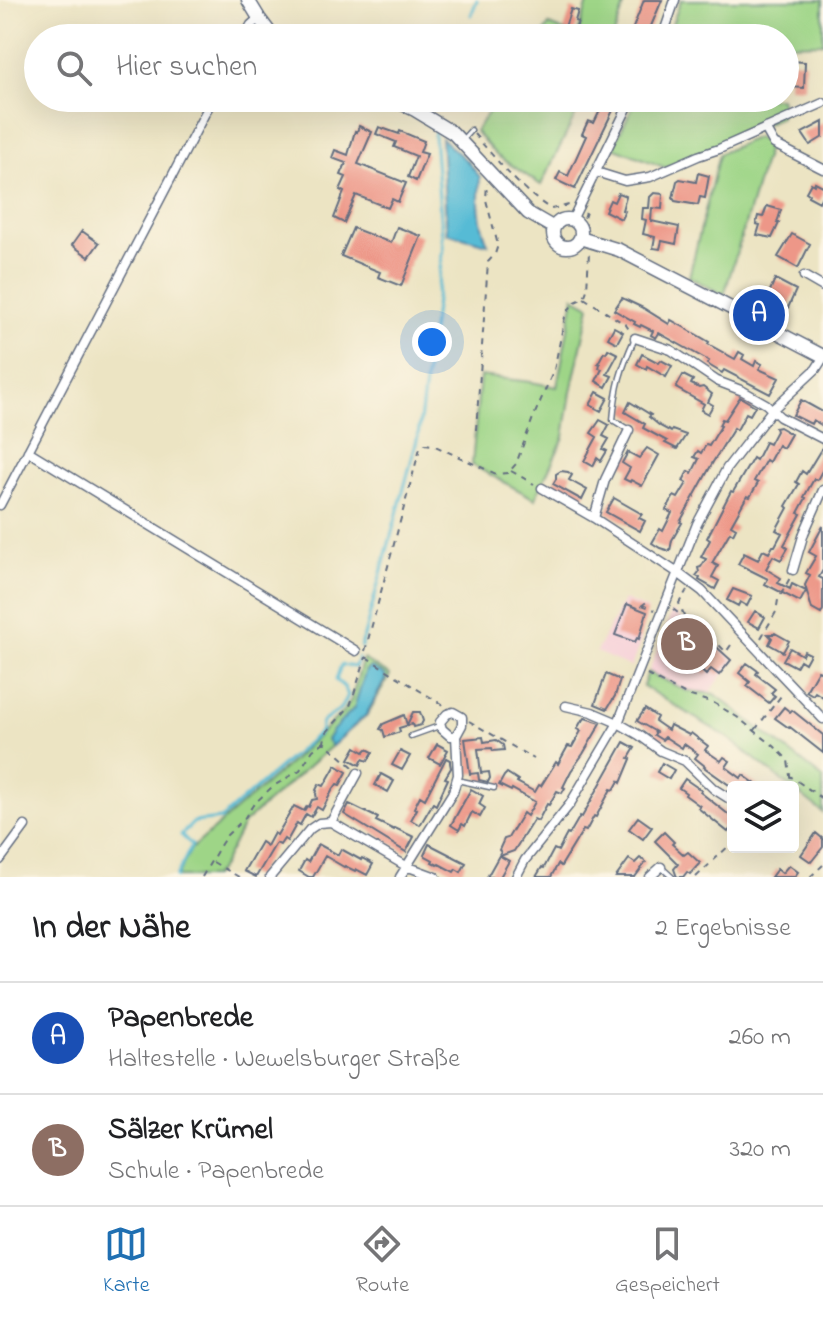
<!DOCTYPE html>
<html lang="de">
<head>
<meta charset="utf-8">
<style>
	body { margin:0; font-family:"Indie Flower",sans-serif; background:#f6f6f6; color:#202124 }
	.controls { position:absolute; right:24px; bottom:24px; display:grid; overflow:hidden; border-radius:8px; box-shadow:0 8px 32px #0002 }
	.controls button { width:72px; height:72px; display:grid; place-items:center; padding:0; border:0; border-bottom:2px solid #e0e0e0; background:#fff; color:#202124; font:40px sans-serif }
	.you { position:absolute; left:432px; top:342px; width:28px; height:28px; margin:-20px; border:6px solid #fff; border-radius:50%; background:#1a73e8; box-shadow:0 0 0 12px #1a73e833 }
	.badge { display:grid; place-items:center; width:52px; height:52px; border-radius:50%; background:#1f6fb2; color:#fff; font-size:26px; font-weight:700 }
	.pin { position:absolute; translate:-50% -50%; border:4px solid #fff; box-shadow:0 2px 8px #0006 }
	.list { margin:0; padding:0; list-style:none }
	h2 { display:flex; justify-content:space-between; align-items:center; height:104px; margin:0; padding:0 32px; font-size:34px }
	h2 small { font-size:26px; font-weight:400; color:#757577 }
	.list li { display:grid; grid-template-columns:52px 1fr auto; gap:24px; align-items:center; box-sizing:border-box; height:112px; padding:0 32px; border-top:2px solid #e0e0e0 }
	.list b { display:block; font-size:30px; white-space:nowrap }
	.list p { margin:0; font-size:26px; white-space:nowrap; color:#757577 }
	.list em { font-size:26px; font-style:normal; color:#757577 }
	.icon { flex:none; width:44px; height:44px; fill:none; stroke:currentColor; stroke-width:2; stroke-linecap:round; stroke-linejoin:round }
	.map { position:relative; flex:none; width:823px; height:877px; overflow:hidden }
	.search { position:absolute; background:#fff; box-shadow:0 8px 32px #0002; left:24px; right:24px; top:24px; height:88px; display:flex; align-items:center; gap:20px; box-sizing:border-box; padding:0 28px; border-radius:44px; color:#757577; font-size:30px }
	.sheet { height:328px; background:#fff }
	nav { display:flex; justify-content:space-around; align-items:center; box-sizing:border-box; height:112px; border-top:2px solid #e0e0e0; background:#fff; font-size:22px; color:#757577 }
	nav a { display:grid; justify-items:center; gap:4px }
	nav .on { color:#1f6fb2 }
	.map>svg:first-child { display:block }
	.built { fill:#f6cfd8 }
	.green { fill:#9ed587; stroke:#5c8272; stroke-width:2 }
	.water { fill:#57bbd5; stroke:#39759a; stroke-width:2 }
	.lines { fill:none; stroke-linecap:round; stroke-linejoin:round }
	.stream { stroke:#57bbd5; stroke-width:3 }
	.building { fill:#ed9788 }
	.lane-casing { stroke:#646e81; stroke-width:7 }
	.street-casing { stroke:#646e81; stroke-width:11 }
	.secondary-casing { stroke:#646e81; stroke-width:15 }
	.path { stroke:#646e81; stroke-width:2; stroke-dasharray:6 6; stroke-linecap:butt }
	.lane { stroke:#fff; stroke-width:4 }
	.street { stroke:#fff; stroke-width:8 }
	.secondary { stroke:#fff; stroke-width:12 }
</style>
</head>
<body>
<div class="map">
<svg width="823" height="877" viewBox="0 0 823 877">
	<rect width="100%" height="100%" fill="#fcf5e5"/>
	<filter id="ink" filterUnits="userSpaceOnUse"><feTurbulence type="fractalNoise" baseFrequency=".0125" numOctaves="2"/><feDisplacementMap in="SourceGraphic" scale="16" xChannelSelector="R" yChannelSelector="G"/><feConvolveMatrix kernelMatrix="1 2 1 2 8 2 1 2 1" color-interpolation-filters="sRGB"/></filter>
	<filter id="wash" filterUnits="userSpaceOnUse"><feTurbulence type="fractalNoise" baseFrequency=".006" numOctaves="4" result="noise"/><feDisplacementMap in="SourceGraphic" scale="32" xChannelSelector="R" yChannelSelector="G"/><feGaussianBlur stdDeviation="1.8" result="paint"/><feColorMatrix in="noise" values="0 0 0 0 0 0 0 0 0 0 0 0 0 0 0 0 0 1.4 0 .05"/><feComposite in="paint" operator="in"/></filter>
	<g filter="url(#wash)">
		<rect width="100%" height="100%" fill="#ece4c3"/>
		<path class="built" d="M624,600L648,610L640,638L641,640L631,667L596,652Z
			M672,611L735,660L709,693L687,691L649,671Z"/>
		<path class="green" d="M589,0H626L613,38H540L549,25L577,36Z
			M681,0H823V43L786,44L785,51V38H667Z
			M499,98H584L541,185L496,155L475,131Z
			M637,98H781L780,117L666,168L613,147Z
			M756,137L769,144L724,295L689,277L719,154Z
			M574,297L590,306L571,392L564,437L535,499L472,465L480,376L531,382L557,387Z
			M363,659L390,675L367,715L244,823L222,866L213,877H177L191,849L292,761L344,711L351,700Z
			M648,672L687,691L715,694L823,778V813L793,789V787H790L728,738L643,686Z"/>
		<path class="water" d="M441,138L467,161L480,177C478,203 478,219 488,244L447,233Z
			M371,667L385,675V680L366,715L332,746L327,740L333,730L354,708L366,670Z"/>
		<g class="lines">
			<path class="stream" d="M471,15L477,0
				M361,647L418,436L443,247L434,136L435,131
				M176,877L192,845L181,835L194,822L221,819L320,732L322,722C335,713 342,710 348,695L344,687L336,680L341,665L355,667L358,658"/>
		</g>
		<g id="blocks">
			<path class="building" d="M644,0H662L646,38H629Z
				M571,9L578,11L575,21L578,22L574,33L564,30Z
				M790,61L805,62L804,88L789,87Z
				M606,98H619L575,189L556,180L560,172L568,176L586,136L582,134L588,121L594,123Z
				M823,122V137L810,145L802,133Z
				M359,126L372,132L358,164L406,183L398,202L392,199L388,208L356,195L344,223L334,218L344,192L340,190L346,177L341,175L346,163L332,158L335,150L348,155L355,131L357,132Z
				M379,127L399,134L400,131L424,141L420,152L427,154L416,181L408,177L416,156L394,147L396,142L376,134Z
				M698,173L709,176L705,198L700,197L698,205L675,201L673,198L677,181L680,179L696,182Z
				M815,182L823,186V194L819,202L808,196L809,194L806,192L811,183L814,185Z
				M618,193L626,196L622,210L625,211L621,219L605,211L610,200L614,202Z
				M654,193L663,194L662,209L652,208L651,221L679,227L676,244L662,241L660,249L653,248L655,237L643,234L646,220L642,219L643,208H649L650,197Z
				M767,206L781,210L777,223H779L772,238L757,235L760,225L756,224L758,216L763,217Z
				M397,227L421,236L401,286L378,277L380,272L341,256L353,228L391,243Z
				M82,231L99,243L89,257L72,245Z
				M792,234L810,244L798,268L778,257Z
				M775,279L796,290L788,308L767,298Z
				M622,298L643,308L669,324L671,320L687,329L709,342L708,344L735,359L739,352L744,355L742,359L754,366L756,361L762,364L759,369L779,378L770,394L724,370L722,373L707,364L709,361L659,333L656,338L651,335L653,331L641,325L640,327L634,324L635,322L614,310Z
				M614,327L623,332L617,343L608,338Z
				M608,349L618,354L607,374L612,376L606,387L596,381L602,369L599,368L600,364L598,363L604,352L606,353Z
				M642,354L659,363L661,360L672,366L666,377L647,366L646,369L637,364Z
				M683,375L693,380L691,384L699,388L703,387L712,394L708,402L713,405L708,414L701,410L704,404L676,388Z
				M597,392L608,398L601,411L590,405Z
				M740,397L755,406L750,415L746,413L737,430L734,428L713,462L680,522L682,523L672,540L670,551L660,548L652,543L660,529L663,531L672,513L666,510L674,496L678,498L687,483L683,481L688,471L692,473L699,459L694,457L698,451L701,453L706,445L709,446L721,426L719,425L722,419L725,420Z
				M801,400L823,412V426L813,420L811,424L793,415Z
				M630,402L651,415L649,417L660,426L671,432L672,430L686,435L677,449L665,443L667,441L643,428L645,424L625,412Z
				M600,420L609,425L603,436L609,439L603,449L607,451L601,461L597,458L593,466L584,461L597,437L591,433Z
				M779,427L791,434L783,448L778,445L769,462L766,460L754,481L758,483L750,497L747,496L731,525L736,528L733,534L730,532L712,563L718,566L712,577L719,581L715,589L699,580L700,578L696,576L699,572L698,568L701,567L706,559L701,557L710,540L707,538L731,491L733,492L753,458L756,460L765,442L769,444L776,431L775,428Z
				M823,446V469L817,480L814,479L804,497L806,498L798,513L801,514L784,545L788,548L781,560L773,556L766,569L781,578L778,583L790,589L792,584L806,591L800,602L765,584L768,579L738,564L744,553L758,560L763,550L769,553L773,546H775L782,533L776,530L788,508L786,506L799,484L796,482L802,471L806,474Z
				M647,448L659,455L642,486L631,480L630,482L624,479L630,468L622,463L628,452L639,458Z
				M561,471L568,472L572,475L569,480L587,490L582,500L553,484L556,479V474Z
				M614,498L642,514L639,518L645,521L640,531L606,512Z
				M823,526V570L819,577L823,579V610L821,614L812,609L805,585L810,575L806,573L816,556L809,552Z
				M733,589L752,596L747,606L740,602L738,606L727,600Z
				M627,604L647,612L639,639L637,638L635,642L615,635Z
				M755,611L765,617L759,628L748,622Z
				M692,628L705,637L706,642L710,641L731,660L719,675L711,669L706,675L697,667L698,666L675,650Z
				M775,633L789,641L783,652L769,644L772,638L768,634H774Z
				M790,648L802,655L804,651L810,654L805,663L800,660L796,667L783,660Z
				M747,663L758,671L756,674L775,689L771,693L775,696L769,703L747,686L750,682L739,673Z
				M818,670L823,672V697L815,692L813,695L806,691Z
				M606,674L620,680L615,696L607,709L595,704Z
				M784,707L790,712L792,710L823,735V753L790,727L789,728L775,718Z
				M645,709L657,717L655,721L668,730L670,725L689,735L691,733L708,746L705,750L721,761L724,757L730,761L726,767L741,778L743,775L760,787H732L704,767L705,766L695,758L698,754L684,744L682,748L665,737L662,740L654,735L656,732L637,721Z
				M413,712H420L423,721L421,725L413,727L412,724L399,728L400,732L385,737L383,730L380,729L383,724L404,715L407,725Z
				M585,718L601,723L583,754L571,771L563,787L565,788L562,793L557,791L549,805L547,804L538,821L534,819L514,851L500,856L509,861L500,877H487L501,852L499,850L504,839L508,838L523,813L527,816L535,802L512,789L511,791L499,785L504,776L507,773L518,780L517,782L535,792L539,785L541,786L556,762L558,764L568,746L572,747L581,731L577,729L582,720L583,721Z
				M483,737L484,742L496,740L503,745L504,750L493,751L492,748L478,749L481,773L489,772L490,778L488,782L479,780L478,773L470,774L465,739Z
				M624,742L635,748L629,758L631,759L621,783L619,781L614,790L611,789L596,817L594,816L586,831L583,830L561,866L558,864L551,877H536L542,867L544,868L554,849L558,851L567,834L569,835L580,816L582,817Z
				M437,744L448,750L440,764L429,758Z
				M356,747L364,752L367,749L373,752L368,761L363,759L360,765L349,759Z
				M400,751L410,756L402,770L392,765Z
				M446,758L450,760V763L451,768L445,778L448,779L436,805L433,803L420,825L411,820L417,809L414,808L420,796L425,799Z
				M662,763L674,770L669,779L657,772Z
				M336,765L347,772L340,785L337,784L332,791L322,810L317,807L311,817L306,814L300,825L297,823L287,841L284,839L280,845L276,843L256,877L244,871L261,842L267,846L274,833L277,835L294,806L304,811L307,806L309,807L312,800L317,799L316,794L317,791L316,790L319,784L324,786Z
				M381,774L394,781L388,792L375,785Z
				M685,779L701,790L700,792L733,818V826L728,832L698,808L700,806L685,795L686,793L679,788Z
				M471,789L483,796L479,804L485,808L480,817L472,812L465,826L462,824L459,830L451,825Z
				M349,804L378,818L376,821L394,830L395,828L414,837L406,852L344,814Z
				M638,817L652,827L643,839L629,829Z
				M664,832L674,842L672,844L684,855L688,852L700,863L690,874L687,872L683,877H677L674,869L678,864L655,841Z
				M816,833L823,839V847L811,862L801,855Z
				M318,844L338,855L341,849L361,860L362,858L373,864L367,875L356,869L355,871L345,866L344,867L325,856L313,877H309L299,871L305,860L308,862Z
				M429,844L466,863L461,872L456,869L454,872L439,864L438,865L432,862L433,860L424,855Z
				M640,858L646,862L635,877H616L629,859L635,863Z
				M789,865L798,872L794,877H771L777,869L782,873Z"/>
		</g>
	</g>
	<g filter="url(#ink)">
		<use href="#blocks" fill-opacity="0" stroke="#646e81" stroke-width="2"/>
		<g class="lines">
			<defs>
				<path id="lane" d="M462,140L471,130
					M629,430L613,420C616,386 621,369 635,338
					M411,736L439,726
					M457,780L494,788
					M662,868L672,877"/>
				<path id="street" d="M244,38L251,25L259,18
					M662,38L675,0
					M765,128L774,144L823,169
					M596,172L625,181L650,177L698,156L719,149L823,103
					M572,220L632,98
					M804,276L823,287
					M635,338L671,350L717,381L743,391L766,404L780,417L823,439
					M28,451L356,651
					M542,488L594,518L678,573L702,591L823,719
					M0,505L213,98
					M594,518L605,480L629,430
					M793,570L804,533L823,490
					M566,706L592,712L618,723L639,735L661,751L685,761L714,789L733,801
					M331,822L358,773
					M0,860L25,826
					M270,877L310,829L319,823L331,822L406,866L436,877
					M400,877L453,792L458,775L456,736L462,725V717L453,712L447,714L440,722L442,729L450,736H456
					M516,877L525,860L570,804L618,723L697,524L727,468L772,410L816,369L823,358
					M650,877L661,867"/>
				<path id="secondary" d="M248,0L259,18L274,38
					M390,98L415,110L453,133L528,213L554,228
					M553 233a14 14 0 1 1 28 0a14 14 0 1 1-28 0Z
					M580,238L619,250L823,356"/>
			</defs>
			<use href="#lane" class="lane-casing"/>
			<use href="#street" class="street-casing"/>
			<use href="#secondary" class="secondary-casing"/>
			<path class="path" d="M474,134C498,161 520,190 551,209L569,205
				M586,212L584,218L587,228
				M584,298L626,325L630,331
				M476,430L488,262L495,254L498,245L486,200L487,183
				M511,471L534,484
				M642,605L655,610
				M641,606L648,601
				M673,609L700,630H704L726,652L731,645
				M684,616L679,603L687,590
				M708,638L715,630
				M761,638L776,612L778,600L791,576
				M365,651L420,448L425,444L433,445L496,474L508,473L516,464L533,418L554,370L565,317L573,303L584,298L587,290L589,252
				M366,657L446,707
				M647,675L684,694L714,703L737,717L774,746L788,760L790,776L823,799
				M469,721L534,759
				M755,730L784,692
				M353,767L324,742L326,733L350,706L366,657
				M782,787L790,777
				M213,862L239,877
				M202,877L221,844L227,835L244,819L253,805L272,787L300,770L313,750L324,742
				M696,877L733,842
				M810,877L823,865"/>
			<use href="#lane" class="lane"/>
			<use href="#street" class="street"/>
			<use href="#secondary" class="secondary"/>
		</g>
	</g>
</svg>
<div class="controls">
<button><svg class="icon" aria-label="layers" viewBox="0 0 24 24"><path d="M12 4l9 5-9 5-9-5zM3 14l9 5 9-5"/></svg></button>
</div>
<div class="you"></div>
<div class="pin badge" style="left:759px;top:315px;background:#1a4fb4">A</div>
<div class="pin badge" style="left:687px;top:644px;background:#8d6e63">B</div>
<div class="search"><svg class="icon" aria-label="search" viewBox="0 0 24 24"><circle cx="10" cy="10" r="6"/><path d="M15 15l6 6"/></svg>Hier suchen</div>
</div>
<section class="sheet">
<h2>In der Nähe<small>2 Ergebnisse</small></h2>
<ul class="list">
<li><span class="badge" style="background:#1a4fb4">A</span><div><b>Papenbrede</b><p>Haltestelle · Wewelsburger Straße</p></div><em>260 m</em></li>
<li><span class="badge" style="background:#8d6e63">B</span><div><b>Sälzer Krümel</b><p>Schule · Papenbrede</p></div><em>320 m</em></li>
</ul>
</section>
<nav>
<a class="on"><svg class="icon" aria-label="map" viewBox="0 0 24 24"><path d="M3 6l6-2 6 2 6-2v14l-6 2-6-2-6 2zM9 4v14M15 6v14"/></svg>Karte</a>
<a><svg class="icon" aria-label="directions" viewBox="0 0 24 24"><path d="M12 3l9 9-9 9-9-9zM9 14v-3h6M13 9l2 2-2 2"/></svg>Route</a>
<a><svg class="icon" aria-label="saved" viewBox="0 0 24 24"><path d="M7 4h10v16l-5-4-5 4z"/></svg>Gespeichert</a>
</nav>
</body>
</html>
